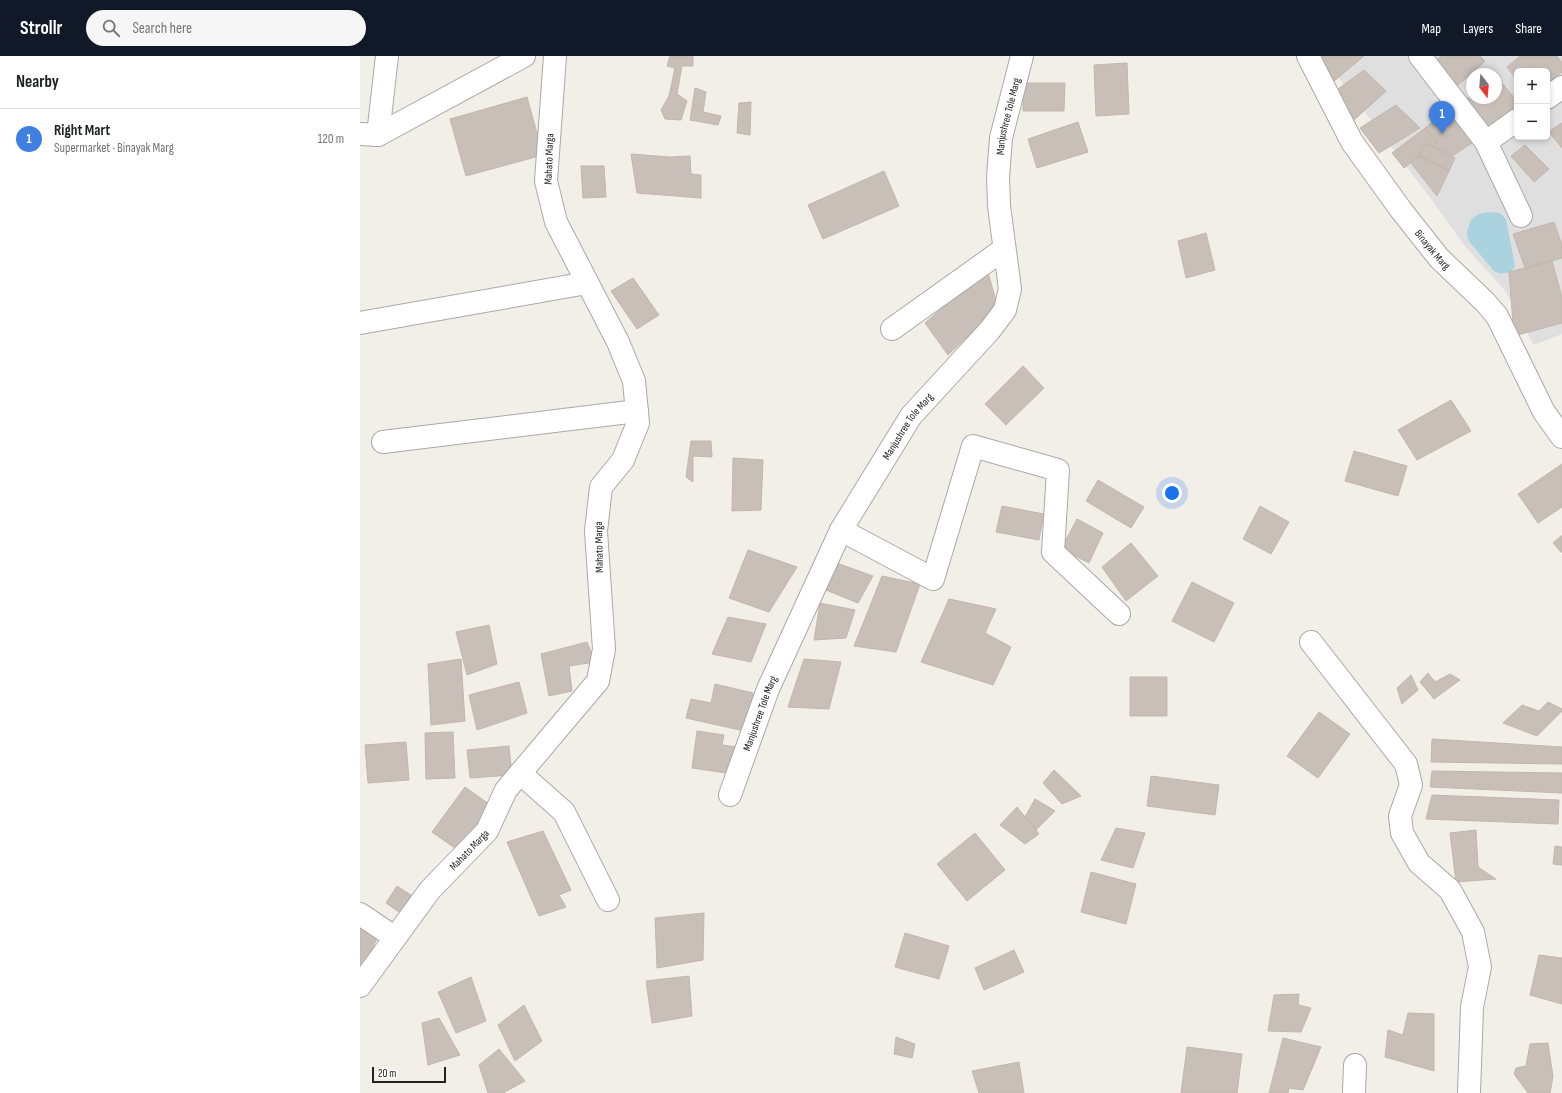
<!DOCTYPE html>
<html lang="en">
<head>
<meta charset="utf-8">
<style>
	body { margin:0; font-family:"Sofia Sans Condensed",sans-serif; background:#f6f6f6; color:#202124 }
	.controls { position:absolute; right:12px; top:12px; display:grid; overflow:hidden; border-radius:6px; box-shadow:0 2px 6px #0003 }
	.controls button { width:36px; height:36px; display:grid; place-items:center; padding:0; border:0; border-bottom:1px solid #e0e0e0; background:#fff; color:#202124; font:20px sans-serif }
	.compass { position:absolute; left:1106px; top:12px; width:36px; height:36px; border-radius:50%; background:#fff; box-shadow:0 2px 6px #0003; rotate:164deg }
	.scale { position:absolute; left:12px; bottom:10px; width:74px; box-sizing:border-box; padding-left:4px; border:2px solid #222; border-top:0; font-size:11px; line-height:14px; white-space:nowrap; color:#222; -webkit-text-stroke:3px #fff; paint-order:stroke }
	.you { position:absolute; left:812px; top:437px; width:14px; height:14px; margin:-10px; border:3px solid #fff; border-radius:50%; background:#1a73e8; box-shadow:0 0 0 6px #1a73e833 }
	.badge { display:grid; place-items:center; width:26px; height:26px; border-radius:50%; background:#111827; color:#fff; font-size:13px; font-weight:700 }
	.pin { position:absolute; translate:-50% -33px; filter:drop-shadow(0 1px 2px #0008) }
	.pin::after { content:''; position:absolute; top:21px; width:14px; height:12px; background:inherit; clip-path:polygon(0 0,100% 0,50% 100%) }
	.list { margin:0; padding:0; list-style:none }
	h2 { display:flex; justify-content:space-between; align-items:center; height:52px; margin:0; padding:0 16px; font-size:17px }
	h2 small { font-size:13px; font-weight:400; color:#757577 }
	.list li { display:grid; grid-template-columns:26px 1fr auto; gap:12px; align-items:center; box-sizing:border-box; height:60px; padding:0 16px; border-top:1px solid #e0e0e0 }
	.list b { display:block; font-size:15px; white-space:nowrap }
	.list p { margin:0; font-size:13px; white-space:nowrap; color:#757577 }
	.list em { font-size:13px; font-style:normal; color:#757577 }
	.icon { flex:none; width:22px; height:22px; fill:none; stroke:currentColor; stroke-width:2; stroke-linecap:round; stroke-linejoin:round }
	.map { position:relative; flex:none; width:1202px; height:1037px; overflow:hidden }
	header { display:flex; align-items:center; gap:24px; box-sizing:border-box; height:56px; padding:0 20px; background:#111827; color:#fff }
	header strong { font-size:19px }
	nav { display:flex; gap:22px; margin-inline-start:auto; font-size:14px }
	.search { width:280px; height:36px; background:#f6f6f6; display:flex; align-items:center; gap:10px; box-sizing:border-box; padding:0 14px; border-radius:22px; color:#757577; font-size:15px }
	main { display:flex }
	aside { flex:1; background:#fff }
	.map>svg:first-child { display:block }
	.residential { fill:#e0dfdf; fill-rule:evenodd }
	.water { fill:#aad3df }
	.building { fill:#c7bfb8; stroke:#c4b6ab }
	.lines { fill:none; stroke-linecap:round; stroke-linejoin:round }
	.minor-casing { stroke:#a9a9a9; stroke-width:24 }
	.minor { stroke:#fff; stroke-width:22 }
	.labels { text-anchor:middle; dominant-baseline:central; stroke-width:4; stroke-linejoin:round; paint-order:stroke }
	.street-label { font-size:11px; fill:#222; stroke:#fff }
</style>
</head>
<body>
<header>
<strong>Strollr</strong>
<div class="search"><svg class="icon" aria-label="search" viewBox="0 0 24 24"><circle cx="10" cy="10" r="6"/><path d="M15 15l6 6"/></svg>Search here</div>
<nav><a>Map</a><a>Layers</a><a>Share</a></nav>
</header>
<main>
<aside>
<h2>Nearby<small></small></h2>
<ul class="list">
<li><span class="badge" style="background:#3f7fe0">1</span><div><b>Right Mart</b><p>Supermarket · Binayak Marg</p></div><em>120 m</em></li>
</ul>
</aside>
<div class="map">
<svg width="1202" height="1037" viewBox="0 0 1202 1037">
	<rect width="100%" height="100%" fill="#f2efe9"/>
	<path class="residential" d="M962,0H1202V278L1174,289L1145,235L1104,189L1068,139ZM1157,15H1187V81H1157ZM1112,18H1136V42H1112Z"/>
	<path class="water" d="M1128,156L1140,157L1146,163L1155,210L1151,216L1141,218L1134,215L1108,184L1107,176L1111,164L1118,158Z"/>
	<path class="building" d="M310,0H333V10H322L317,38L327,45L321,64L305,63L301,54L309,40L315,12L307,10Z
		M954,0H1004L973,26Z
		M1081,0H1120L1125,5L1096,31L1074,7Z
		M1160,0H1197L1202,7V16L1187,28V15H1157V24L1147,11Z
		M767,7L769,58L736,60L734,9Z
		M1004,14L1026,35L992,66L971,38Z
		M1136,20L1157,45V51L1130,74L1105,44L1112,39V42H1136Z
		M663,27H705L704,55H663Z
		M335,32L346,36L343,56L361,60L358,69L330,64Z
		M167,41L183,99L106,120L90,63Z
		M391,46L390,79L377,77L379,47Z
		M1036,49L1060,72L1019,97L1000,72Z
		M1086,55L1112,87L1092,100L1072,90L1078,86L1065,72Z
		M718,66L728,96L677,112L668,83Z
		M1201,67L1202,68V92L1189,76Z
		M1065,72L1078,86L1072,90L1066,87L1059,100L1044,112L1032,97Z
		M1066,87L1095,102L1089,115L1059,100Z
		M1165,89L1189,113L1174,126L1151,100Z
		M271,98L310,101L330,100L331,118L341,119V142L277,137Z
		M1059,100L1089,115L1077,140L1051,107Z
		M221,110H244L246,141L223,142Z
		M524,115L539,150L463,183L448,149Z
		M1194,166L1202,189V202L1165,212L1153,178Z
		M846,177L855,214L826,222L818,185Z
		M1192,205L1202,241V267L1154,280L1149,216Z
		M627,213L638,252L588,299L565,267Z
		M273,222L299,259L277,273L251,235Z
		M663,310L684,332L646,369L625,348Z
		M1091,344L1111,375L1057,404L1038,374Z
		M331,385H351L352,401L333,400V426L326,421Z
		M994,395L1047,410L1038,440L985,425Z
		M373,402L403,404L401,454L372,455Z
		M1202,408V451L1178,467L1158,438Z
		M738,424L784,451L771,472L726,445Z
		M642,450L684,458L679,484L636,476Z
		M900,450L929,466L911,498L883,483Z
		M717,463L743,477L729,507L701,493Z
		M1202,479V497L1193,487Z
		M771,487L798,520L766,545L742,511Z
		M388,494L437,511L409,556L369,542Z
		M474,506L513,520L498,547L461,532Z
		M522,520L560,528L536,596L494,590Z
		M832,526L874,547L854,586L812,565Z
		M589,543L636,553L625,577L651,591L633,629L561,606Z
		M460,547L495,554L486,582L454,584Z
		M368,561L406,568L391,606L352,598Z
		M129,569L137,608L107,619L96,576Z
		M227,586L235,606L209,610L212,635L189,640L181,598Z
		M101,603L105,665L71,669L68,608Z
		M444,603L481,606L469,653L428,651Z
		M1068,617L1075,626L1090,618L1100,624L1074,643L1060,626Z
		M1051,619L1058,634L1042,648L1037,632Z
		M770,621H807V660H770Z
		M159,626L167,657L117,674L109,639Z
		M355,628L393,637L384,675L326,662L331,643L351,647Z
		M1188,646L1202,653V655L1177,680L1143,667L1162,649L1179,655Z
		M959,656L990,678L958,722L927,700Z
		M337,675L364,679L362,689L377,691L373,718L332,712Z
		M93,676L95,722L66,723L65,677Z
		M1072,683L1202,691V708L1071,706Z
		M46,686L49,724L8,727L5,689Z
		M149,690L152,719L110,722L107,694Z
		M694,714L721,740L702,748L683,727Z
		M1072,715L1202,717V737L1070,731Z
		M791,720L859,729L855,759L787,750Z
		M105,731L132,750L99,795L72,776Z
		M1072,739L1199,744L1198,768L1066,763Z
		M675,743L695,755L676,774L665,761Z
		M657,751L679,778L665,788L640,769Z
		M756,772L785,777L773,812L741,804Z
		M1116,774L1118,811L1136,823L1096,826L1090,777Z
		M183,775L211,834L199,839L206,851L179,860L147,786Z
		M615,777L645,814L607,845L577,808Z
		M1195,790L1202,791V809L1193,808Z
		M731,816L776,828L766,868L721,856Z
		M37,830L54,841L42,858L26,847Z
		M344,857L343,904L297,912L295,862Z
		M0,872L18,880L0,920Z
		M545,877L589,890L579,923L535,911Z
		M654,894L664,916L624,934L615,912Z
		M1179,899L1202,902V948L1170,939Z
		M329,920L332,960L292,967L286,925Z
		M111,921L126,965L96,977L78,936Z
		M939,938L938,949L951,952L941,976L908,975L914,939Z
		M164,949L182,985L155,1005L138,969Z
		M1048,957L1074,958V1015L1025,1001L1028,974L1043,979Z
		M79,962L100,999L68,1009L62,967Z
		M536,981L555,988L552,1002L534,998Z
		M923,982L961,991L943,1034L929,1032L928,1037H909Z
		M1188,987L1193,1021L1190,1037H1168L1154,1018L1156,1012L1166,1010L1170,988Z
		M827,991L882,998L877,1037H821Z
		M139,993L165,1025L143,1037H128L119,1009Z
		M659,1006L664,1037H619L612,1015Z"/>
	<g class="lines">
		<defs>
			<g id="minor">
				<path id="s1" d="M948,0L992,86L1041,154L1079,202L1125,246L1137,260L1184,356L1202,381"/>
				<path d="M1060,0L1126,86L1161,160"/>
				<path d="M1187,42L1202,31"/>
				<path d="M0,78L18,79L164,0"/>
				<path d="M18,79L27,0"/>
				<path d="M1126,86L1157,64"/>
				<path d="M0,267L227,227"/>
				<path d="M532,273L644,193"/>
				<path d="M23,386L277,355"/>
				<path d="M481,474L573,523L613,390L698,414L693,496L759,558"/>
				<path d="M951,586L1046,708L1051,729L1040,760L1042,777L1059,807L1090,834L1113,876L1120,911L1112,951L1109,1037"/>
				<path d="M160,717L204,756L248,844"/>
				<path id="s2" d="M370,739L408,633L481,474L551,360L630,274L645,254L650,233L639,150L638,121L641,82L662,0"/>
				<path d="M0,858L34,881"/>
				<path id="s3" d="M0,930L70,834L127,775L146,734L238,625L244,593L236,475L241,431L263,404L278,367L274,325L258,286L196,166L186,125L195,0"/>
				<path d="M994,1037L995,1009"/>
			</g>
		</defs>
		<use href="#minor" class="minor-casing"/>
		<use href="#minor" class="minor"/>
	</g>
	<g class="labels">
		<g class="street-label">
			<text stroke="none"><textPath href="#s2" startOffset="759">Manjushree Tole Marg</textPath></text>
			<text transform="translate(189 103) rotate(-88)">Mahato Marga</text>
			<text stroke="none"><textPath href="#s1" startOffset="231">Binayak Marg</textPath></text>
			<text stroke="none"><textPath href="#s2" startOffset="411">Manjushree Tole Marg</textPath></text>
			<text transform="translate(239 491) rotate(-91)">Mahato Marga</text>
			<text stroke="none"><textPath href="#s2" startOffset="87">Manjushree Tole Marg</textPath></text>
			<text stroke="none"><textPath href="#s3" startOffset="175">Mahato Marga</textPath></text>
		</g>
	</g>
</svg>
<div class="controls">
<button>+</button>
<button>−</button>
</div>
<svg class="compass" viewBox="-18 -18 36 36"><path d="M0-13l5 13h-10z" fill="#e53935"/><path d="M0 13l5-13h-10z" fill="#757577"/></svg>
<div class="scale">20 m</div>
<div class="you"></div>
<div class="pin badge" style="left:1082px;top:78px;background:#3f7fe0">1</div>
</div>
</main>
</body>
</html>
